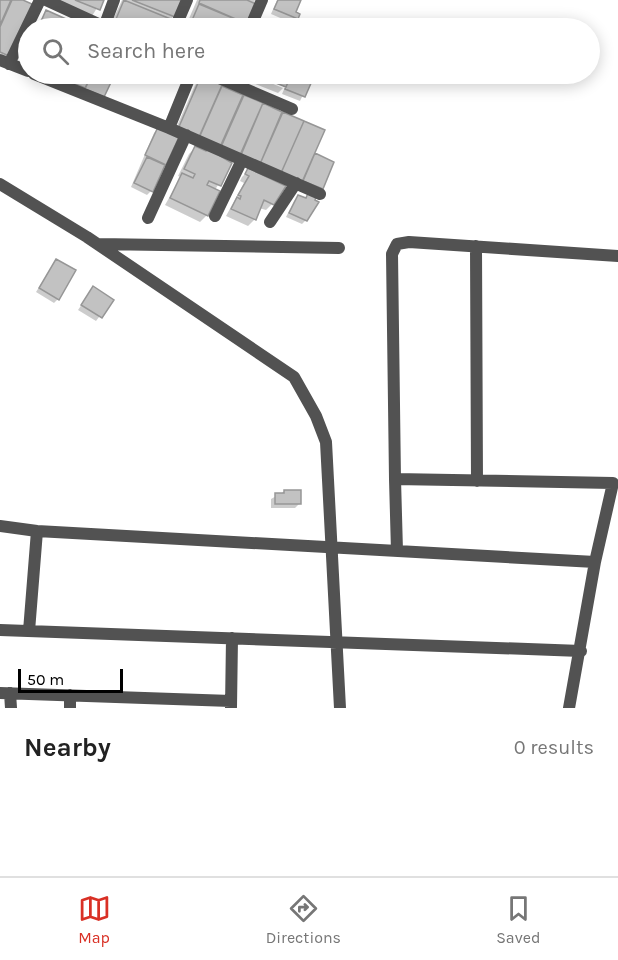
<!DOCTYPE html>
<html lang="en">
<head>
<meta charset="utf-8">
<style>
	body { margin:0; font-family:Karla,sans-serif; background:#f6f6f6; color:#222 }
	.scale { position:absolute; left:18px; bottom:15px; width:105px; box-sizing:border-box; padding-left:6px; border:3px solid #000; border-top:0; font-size:16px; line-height:21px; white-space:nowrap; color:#000; -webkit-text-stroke:4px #fff; paint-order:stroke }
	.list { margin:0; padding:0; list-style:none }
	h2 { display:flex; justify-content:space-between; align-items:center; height:78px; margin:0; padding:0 24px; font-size:26px }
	h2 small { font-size:20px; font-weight:400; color:#767676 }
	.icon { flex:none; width:33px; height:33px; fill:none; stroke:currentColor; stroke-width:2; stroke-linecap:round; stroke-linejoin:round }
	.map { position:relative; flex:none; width:618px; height:708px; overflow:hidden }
	.search { position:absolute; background:#fff; box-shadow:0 3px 15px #0003; left:18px; right:18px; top:18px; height:66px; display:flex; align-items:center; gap:15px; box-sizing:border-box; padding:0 21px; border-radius:33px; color:#767676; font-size:22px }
	.sheet { height:168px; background:#fff }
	nav { display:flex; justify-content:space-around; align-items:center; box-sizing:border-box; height:84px; border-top:2px solid #e0e0e0; background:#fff; font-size:16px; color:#767676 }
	nav a { display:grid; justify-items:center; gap:3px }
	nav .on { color:#d93025 }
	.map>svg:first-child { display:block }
	.shadow { fill:#0003 }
	.building { fill:#c2c2c2; stroke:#969696; stroke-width:1.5 }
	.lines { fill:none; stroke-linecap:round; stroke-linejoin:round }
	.street { stroke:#525252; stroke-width:12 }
</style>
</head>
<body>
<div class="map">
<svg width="618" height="708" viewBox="0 0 618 708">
	<rect width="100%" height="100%" fill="#fff"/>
	<path class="shadow" d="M0,0H19L10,56L0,61Z
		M52,0H102L92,16Z
		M122,0H180L168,28H115L110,26Z
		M197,0H255L243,28H185Z
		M277,0H299L294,13L297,18L292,23L271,14Z
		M46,12L85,28H35Z
		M28,43V74H140L134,82L113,74L103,96L96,103L17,69Z
		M240,74H249L283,88L278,93L238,77Z
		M257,74H313L300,101L282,94L286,85L283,87V84Z
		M202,78L323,131L310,160L315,155L322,188L285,184L272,204L266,210L259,208L255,219L248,226L226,216L244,183L240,181L242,177L250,169L232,161L215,190L207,215L200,222L165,205L181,177L178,176L189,154L197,146L177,137L151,191L147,195L131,187L154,133L158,129L173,135L195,85Z
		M308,195L306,220L302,224L286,217L294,201L298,196L304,199Z
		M56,260L58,299L54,303L36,292Z
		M93,288L112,300L96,321L78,310Z
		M285,491L300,503L295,508H271V499Z"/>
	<path class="building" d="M0,0H11L0,25Z
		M12,0H23L34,5L11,57L0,52V27Z
		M75,0H104L100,10Z
		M124,0L173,20L169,28H136L116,19Z
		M132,0H182L175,17Z
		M200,0H247L256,4L247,24L199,3Z
		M278,0H301L296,12L300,14L298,19L274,9Z
		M199,4L247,24L245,28H199L190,25Z
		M46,10L66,19L62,28H38Z
		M67,19L87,28H63Z
		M28,49V64L23,62Z
		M49,74H68L65,80Z
		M69,74H92L85,88L66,80Z
		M92,74H115L104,97L85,89Z
		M127,74H142L140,78Z
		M253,74H291L286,87Z
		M292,74H315L305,97L285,89Z
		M201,76L222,85L199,137L178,129Z
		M222,86L243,95L220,147L199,138Z
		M244,95L263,103L241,155L221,147Z
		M263,103L282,112L260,164L240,155Z
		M283,112L304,121L281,173L260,164Z
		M304,121L325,130L302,182L281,173Z
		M158,127L179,137L166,165L145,155Z
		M195,146L206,151L207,148L232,163L221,186L209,181L207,185L220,191L208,216L170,198L182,173L193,178L195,174L184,169Z
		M315,153L334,162L323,189L303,181Z
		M147,157L165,165L153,192L134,183Z
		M248,168L286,186L274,205L264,200L256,220L231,209L237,197L240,199L241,196L238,195L249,176L245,174Z
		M308,193L316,197L315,200L319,202L307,221L289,213L298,195L306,198Z
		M56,259L76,270L59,300L39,288Z
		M93,286L114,300L102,318L81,305Z
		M284,490H301V504H275V493H284Z"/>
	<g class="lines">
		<path class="street" d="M46,0L107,28
			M104,27L114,0
			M175,28L187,0
			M250,28L262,0
			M0,60L28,71
			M9,64L40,0
			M34,74L169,128L191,74
			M210,74L292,109
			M169,128L320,194
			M0,184L87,237L294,377L316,416L326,442L340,708
			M215,216L242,160
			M148,218L186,135
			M270,222L296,183
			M99,244L339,248
			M476,246L477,481
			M395,479L392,254L397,244L409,242L618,256
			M0,526L37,531L595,562
			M397,551L395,479L613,483L595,562L569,708
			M0,630L581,651
			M29,631L37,531
			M0,693L231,701
			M10,693L11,708
			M70,695V708
			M231,707L232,638"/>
	</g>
</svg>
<div class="scale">50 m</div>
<div class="search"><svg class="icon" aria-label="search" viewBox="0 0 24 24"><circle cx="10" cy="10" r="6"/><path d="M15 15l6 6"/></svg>Search here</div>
</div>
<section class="sheet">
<h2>Nearby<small>0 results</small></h2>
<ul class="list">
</ul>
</section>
<nav>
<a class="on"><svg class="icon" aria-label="map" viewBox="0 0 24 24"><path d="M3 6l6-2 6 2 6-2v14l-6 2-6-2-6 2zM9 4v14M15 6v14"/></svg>Map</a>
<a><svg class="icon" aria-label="directions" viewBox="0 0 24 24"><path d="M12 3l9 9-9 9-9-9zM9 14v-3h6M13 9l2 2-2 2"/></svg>Directions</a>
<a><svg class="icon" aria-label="saved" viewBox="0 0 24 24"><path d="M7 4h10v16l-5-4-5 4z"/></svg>Saved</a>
</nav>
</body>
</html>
